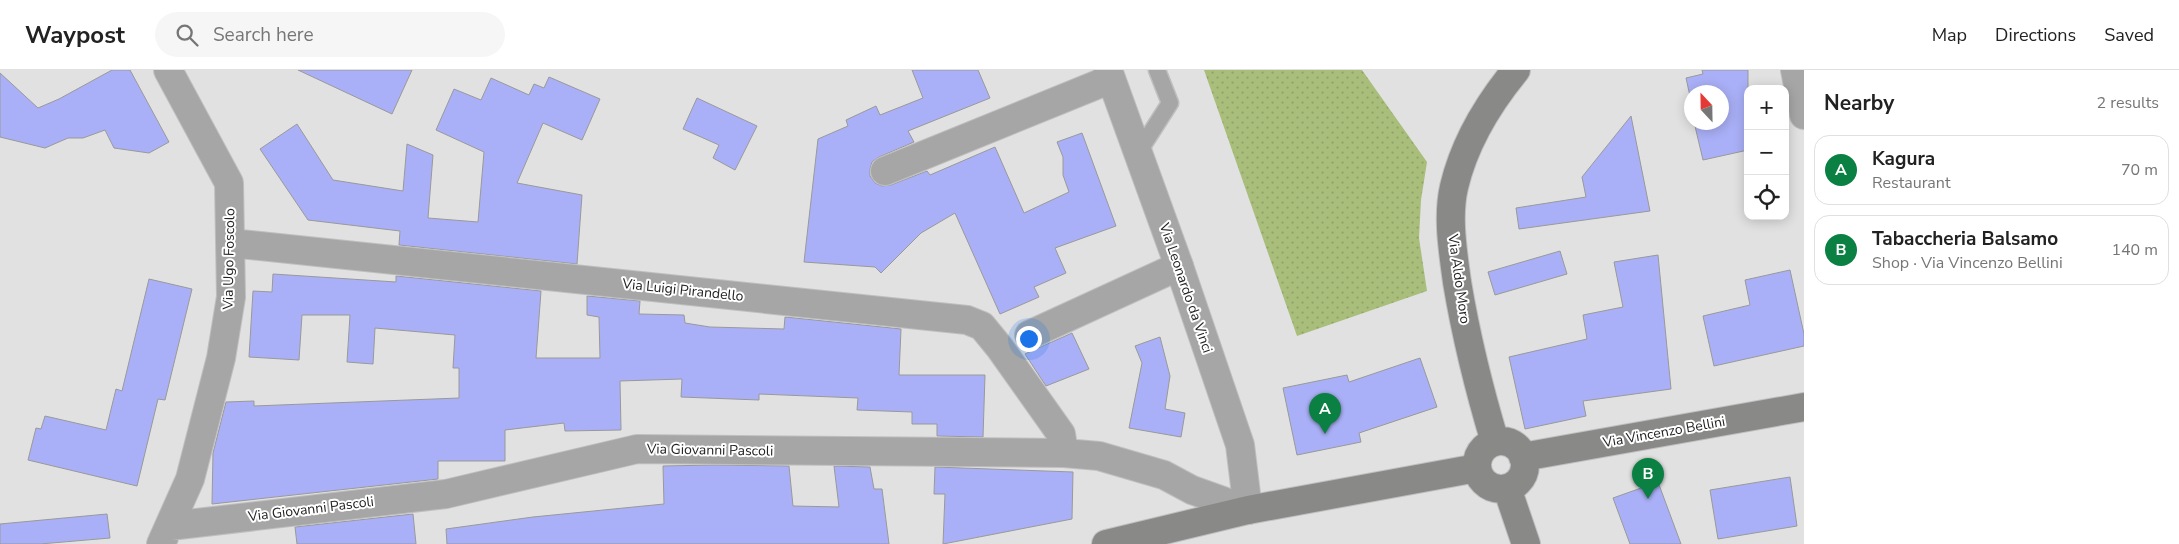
<!DOCTYPE html>
<html lang="en">
<head>
<meta charset="utf-8">
<style>
	body { margin:0; font-family:"Nunito Sans",sans-serif; background:#f6f6f6; color:#222 }
	.controls { position:absolute; right:15px; top:15px; display:grid; overflow:hidden; border-radius:10px; box-shadow:0 2px 12px #0003 }
	.controls button { width:45px; height:45px; display:grid; place-items:center; padding:0; border:0; border-bottom:1px solid #e0e0e0; background:#fff; color:#222; font:25px sans-serif }
	.compass { position:absolute; left:1684px; top:15px; width:45px; height:45px; border-radius:50%; background:#fff; box-shadow:0 2px 12px #0003; rotate:338deg }
	.you { position:absolute; left:1028px; top:268px; width:18px; height:18px; margin:-12px; border:4px solid #fff; border-radius:50%; background:#1a73e8; box-shadow:0 0 0 8px #1a73e833 }
	.badge { display:grid; place-items:center; width:32px; height:32px; border-radius:50%; background:#0b8043; color:#fff; font-size:16px; font-weight:700 }
	.pin { position:absolute; translate:-50% -41px; filter:drop-shadow(0 1px 2px #0008) }
	.pin::after { content:''; position:absolute; top:26px; width:18px; height:15px; background:inherit; clip-path:polygon(0 0,100% 0,50% 100%) }
	.list { margin:0; padding:0; list-style:none }
	h2 { display:flex; justify-content:space-between; align-items:center; height:65px; margin:0; padding:0 20px; font-size:21px }
	h2 small { font-size:16px; font-weight:400; color:#767676 }
	.list li { display:grid; grid-template-columns:32px 1fr auto; gap:15px; align-items:center; box-sizing:border-box; height:70px; margin:0 10px 10px; padding:0 10px; border:1px solid #e0e0e0; border-radius:15px }
	.list b { display:block; font-size:19px; white-space:nowrap }
	.list p { margin:0; font-size:16px; white-space:nowrap; color:#767676 }
	.list em { font-size:16px; font-style:normal; color:#767676 }
	.icon { flex:none; width:28px; height:28px; fill:none; stroke:currentColor; stroke-width:2; stroke-linecap:round; stroke-linejoin:round }
	.map { position:relative; flex:none; width:1804px; height:474px; overflow:hidden }
	header { display:flex; align-items:center; gap:30px; box-sizing:border-box; height:70px; padding:0 25px; background:#fff; border-bottom:1px solid #e0e0e0 }
	header strong { font-size:24px }
	nav { display:flex; gap:28px; margin-inline-start:auto; font-size:18px }
	.search { width:350px; height:45px; background:#f6f6f6; display:flex; align-items:center; gap:12px; box-sizing:border-box; padding:0 18px; border-radius:28px; color:#767676; font-size:19px }
	main { display:flex }
	aside { flex:1; background:#fff }
	.map>svg:first-child { display:block }
	.grass { fill:url(#grass-dots) }
	.building { fill:#aab0f7; stroke:#99999a }
	.lines { fill:none; stroke-linecap:round; stroke-linejoin:round }
	.service-casing { stroke:#bfbfc0; stroke-width:19 }
	.minor-casing { stroke:#bfbfc0; stroke-width:30 }
	.tertiary-casing { stroke:#bfbfc0; stroke-width:30 }
	.secondary-casing { stroke:#bfbfc0; stroke-width:30 }
	.service { stroke:#a6a6a6; stroke-width:16 }
	.minor { stroke:#a6a6a6; stroke-width:28 }
	.tertiary { stroke:#a6a6a6; stroke-width:28 }
	.secondary { stroke:#898988; stroke-width:28 }
	.labels { text-anchor:middle; dominant-baseline:central; stroke-width:4; stroke-linejoin:round; paint-order:stroke }
	.street-label { font-size:14px; fill:#232324; stroke:#fff }
</style>
</head>
<body>
<header>
<strong>Waypost</strong>
<div class="search"><svg class="icon" aria-label="search" viewBox="0 0 24 24"><circle cx="10" cy="10" r="6"/><path d="M15 15l6 6"/></svg>Search here</div>
<nav><a>Map</a><a>Directions</a><a>Saved</a></nav>
</header>
<main>
<div class="map">
<svg width="1804" height="474" viewBox="0 0 1804 474">
	<defs>
		<pattern id="grass-dots" width="8" height="8" patternUnits="userSpaceOnUse" patternTransform="scale(1.25)"><rect width="8" height="8" fill="#a8be7a"/><path d="M2 2h.1M6 6h.1" fill="none" stroke="#90a369" stroke-width="1.8" stroke-linecap="round"/></pattern>
	</defs>
	<rect width="100%" height="100%" fill="#e1e1e2"/>
	<path class="grass" d="M1204,0H1362L1427,92L1421,130L1419,168L1427,221L1297,266Z"/>
	<path class="building" d="M112,0H130L169,72L149,83L114,78L105,60L83,68H68L45,78L0,67V3L38,38L59,29Z
		M298,0H412L392,44Z
		M912,0H978L990,28L908,61L914,72L879,87L872,92L870,99V106L875,113L882,116L891,115L927,101L930,105L995,77L1024,143L1069,122L1063,105V87L1057,72L1082,63L1116,156L1055,178L1066,203L1034,217L1039,227L1000,244L955,143L921,163L881,203L875,197L804,192L818,69L848,56L846,50L876,36L880,45L923,28Z
		M1702,0H1748V80L1703,90L1694,52H1722V22H1692V35L1686,8L1703,4Z
		M549,7L600,29L582,70L543,53L517,113L582,125L577,194L399,175L400,161L308,150L260,79L297,54L333,110L403,121L407,74L433,85L428,148L478,152L484,82L436,60L454,19L481,30L491,8L529,25L534,14L544,18Z
		M697,28L757,56L735,100L713,88L719,75L683,59Z
		M1631,46L1650,141L1519,159L1516,138L1586,127L1582,107Z
		M1560,181L1567,204L1495,225L1488,202Z
		M1658,185L1671,319L1583,331L1586,346L1525,359L1509,287L1587,269L1583,245L1623,237L1614,192Z
		M1790,200L1804,264V276L1714,296L1703,246L1750,235L1745,210Z
		M273,204L396,212V206L541,221L536,288H600L599,247L587,245V226L640,231L639,244L684,245L685,253L710,257L784,259L785,247L901,259L899,305H985L983,367L937,366V354H912V342L857,340L858,328L759,324V330L681,327L682,309L620,311L621,360L565,361L564,353L505,360V391H438V409L212,434L213,383L226,332L254,331V336L459,328V298H453L455,265L375,258L373,294L347,292L350,245H302L299,290L249,287L253,221L272,222Z
		M149,209L192,219L165,330L158,329L137,416L28,390L36,358L41,359L45,346L106,360L116,319L122,321Z
		M1072,263L1089,299L1046,316L1025,284Z
		M1160,267L1170,306L1165,339L1185,343L1181,367L1129,358L1142,293L1135,276Z
		M1420,288L1437,337L1359,363L1361,372L1297,385L1283,318L1347,305L1349,312Z
		M714,395L789,396L793,436L839,437L834,396L870,397L874,419H882L889,474H447L446,459L533,447L664,434L663,396Z
		M935,397L1073,402L1072,449L943,474L945,424H934Z
		M1790,407L1797,456L1718,469L1710,420Z
		M1658,412L1681,474H1630L1613,428Z
		M107,444L110,468L40,474H0V454Z
		M413,444L416,474H297L295,457Z"/>
	<g class="lines">
		<defs>
			<path id="service" d="M1138,83L1170,33L1157,0"/>
			<path id="minor" d="M1795,0L1804,45
				M885,101L1111,9
				M231,173L967,250L982,256L1000,278L1061,364L1064,383
				M1029,265L1179,196
				M170,456L446,424L637,379L1064,383L1099,386L1164,405L1192,420L1248,440
				M161,474L190,409L221,288L231,227L229,113L168,0"/>
			<path id="tertiary" d="M1108,0L1179,196L1240,375L1248,440"/>
			<path id="secondary" d="M1477 395a24 24 0 1 1 48 0a24 24 0 1 1-48 0Z
				M1495,372C1479,319 1466,266 1457,212C1453,182 1447,147 1454,117C1464,74 1488,34 1516,0
				M1523,387L1804,337
				M1507,418L1526,474
				M1106,474L1248,440L1477,398"/>
		</defs>
		<use href="#service" class="service-casing"/>
		<use href="#minor" class="minor-casing"/>
		<use href="#tertiary" class="tertiary-casing"/>
		<use href="#secondary" class="secondary-casing"/>
		<use href="#service" class="service"/>
		<use href="#minor" class="minor"/>
		<use href="#tertiary" class="tertiary"/>
		<use href="#secondary" class="secondary"/>
	</g>
	<g class="labels">
		<g class="street-label">
			<text transform="translate(229 189) rotate(-89)">Via Ugo Foscolo</text>
			<text transform="translate(1459 209) rotate(82)">Via Aldo Moro</text>
			<text transform="translate(1186 218) rotate(71)">Via Leonardo da Vinci</text>
			<text transform="translate(683 220) rotate(6)">Via Luigi Pirandello</text>
			<text transform="translate(1664 362) rotate(-10)">Via Vincenzo Bellini</text>
			<text transform="translate(710 380) rotate(1)">Via Giovanni Pascoli</text>
			<text transform="translate(311 439) rotate(-7)">Via Giovanni Pascoli</text>
		</g>
	</g>
</svg>
<div class="controls">
<button>+</button>
<button>−</button>
<button><svg class="icon" aria-label="locate" viewBox="0 0 24 24"><circle cx="12" cy="12" r="6"/><path d="M12 2v4M12 18v4M2 12h4M18 12h4"/></svg></button>
</div>
<svg class="compass" viewBox="-18 -18 36 36"><path d="M0-13l5 13h-10z" fill="#e53935"/><path d="M0 13l5-13h-10z" fill="#767676"/></svg>
<div class="you"></div>
<div class="pin badge" style="left:1325px;top:364px">A</div>
<div class="pin badge" style="left:1648px;top:429px">B</div>
</div>
<aside>
<h2>Nearby<small>2 results</small></h2>
<ul class="list">
<li><span class="badge">A</span><div><b>Kagura</b><p>Restaurant</p></div><em>70 m</em></li>
<li><span class="badge">B</span><div><b>Tabaccheria Balsamo</b><p>Shop · Via Vincenzo Bellini</p></div><em>140 m</em></li>
</ul>
</aside>
</main>
</body>
</html>
